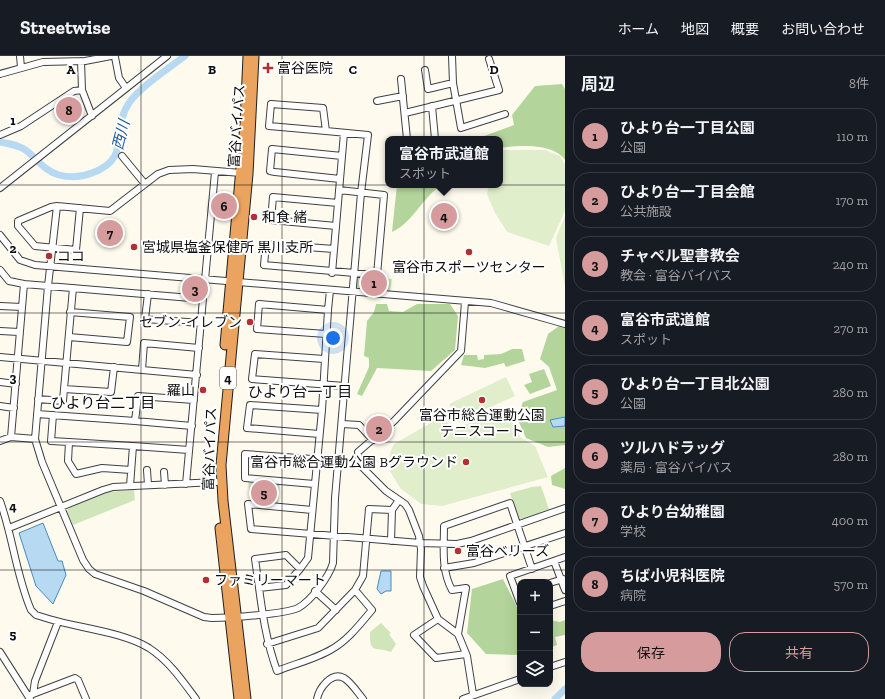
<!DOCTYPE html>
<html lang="ja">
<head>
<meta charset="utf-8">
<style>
	body { margin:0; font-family:"Zilla Slab","Noto Sans JP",serif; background:#242831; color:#f1f3f6 }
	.controls { position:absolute; right:12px; bottom:12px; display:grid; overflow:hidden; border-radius:8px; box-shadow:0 4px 16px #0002 }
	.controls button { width:36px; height:36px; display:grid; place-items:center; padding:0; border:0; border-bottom:1px solid #363941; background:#171b24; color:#f1f3f6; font:20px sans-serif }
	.you { position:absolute; left:333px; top:282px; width:14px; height:14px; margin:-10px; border:3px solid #fff; border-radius:50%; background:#1a73e8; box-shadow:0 0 0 6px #1a73e833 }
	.badge { display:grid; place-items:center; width:26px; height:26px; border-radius:50%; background:#d59b9d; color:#111; font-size:13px; font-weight:700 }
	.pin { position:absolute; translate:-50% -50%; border:2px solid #fff; box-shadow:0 1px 4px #0006 }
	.popup { position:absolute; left:385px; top:80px; width:118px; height:52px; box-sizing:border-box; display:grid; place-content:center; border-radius:8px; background:#171b24; filter:drop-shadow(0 1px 3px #0005); font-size:13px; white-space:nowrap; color:#9ea1a6 }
	.popup b { font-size:15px; color:#f1f3f6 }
	.popup::after { content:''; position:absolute; left:50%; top:100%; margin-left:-8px; border:8px solid transparent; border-top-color:#171b24 }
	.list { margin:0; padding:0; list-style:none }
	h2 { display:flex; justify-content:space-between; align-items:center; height:52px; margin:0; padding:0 16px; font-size:17px }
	h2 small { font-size:13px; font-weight:400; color:#9ea1a6 }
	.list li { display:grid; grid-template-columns:26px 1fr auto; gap:12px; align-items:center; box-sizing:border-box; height:56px; margin:0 8px 8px; padding:0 8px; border:1px solid #363941; border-radius:16px }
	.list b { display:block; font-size:15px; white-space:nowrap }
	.list p { margin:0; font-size:13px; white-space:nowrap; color:#9ea1a6 }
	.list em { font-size:13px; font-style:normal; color:#9ea1a6 }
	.actions { display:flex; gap:8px; padding:12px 16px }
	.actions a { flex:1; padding:9px 0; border:1px solid #d59b9d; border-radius:16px; text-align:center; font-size:14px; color:#d59b9d }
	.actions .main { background:#d59b9d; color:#111 }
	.icon { flex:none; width:22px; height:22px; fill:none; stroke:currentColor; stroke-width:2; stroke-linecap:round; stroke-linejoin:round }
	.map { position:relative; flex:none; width:565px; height:643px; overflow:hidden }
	header { display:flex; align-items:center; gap:24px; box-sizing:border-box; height:56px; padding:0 20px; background:#171b24; border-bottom:1px solid #363941 }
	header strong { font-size:19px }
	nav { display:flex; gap:22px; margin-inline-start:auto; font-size:14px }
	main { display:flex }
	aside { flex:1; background:#171b24 }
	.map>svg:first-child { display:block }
	.green { fill:#d0e6ba }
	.forest { fill:#b3d59b }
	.pitch { fill:#e1eecc }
	.water { fill:#b7daf2; stroke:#438cc3 }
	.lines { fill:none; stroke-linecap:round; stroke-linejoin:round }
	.river { stroke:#b7daf2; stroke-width:7 }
	.minor-casing { stroke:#404040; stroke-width:8 }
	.highway-casing { stroke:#1e1e1e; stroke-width:11 }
	.minor { stroke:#fff; stroke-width:6 }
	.highway { stroke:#eaa460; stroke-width:9 }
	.grid { fill:none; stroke:#0d0d0d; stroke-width:1; stroke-opacity:0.55 }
	.poi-dot { fill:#b32f31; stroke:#fff; stroke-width:1.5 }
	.labels { text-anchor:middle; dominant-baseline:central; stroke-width:4; stroke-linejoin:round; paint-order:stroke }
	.shield { fill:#fff; stroke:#565656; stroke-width:1 }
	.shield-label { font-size:13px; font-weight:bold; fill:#0d0d0d }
	.poi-label { font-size:14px; fill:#0d0d0d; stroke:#fff; text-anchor:start }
	.street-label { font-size:14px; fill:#0d0d0d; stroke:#fff }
	.water-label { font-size:15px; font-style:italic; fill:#1f5e96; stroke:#fff }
	.neighbourhood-label { font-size:15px; fill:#0d0d0d; stroke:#fff }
	.grid-label { font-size:13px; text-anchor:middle; font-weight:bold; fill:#0d0d0d; stroke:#fff; stroke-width:4; stroke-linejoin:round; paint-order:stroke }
</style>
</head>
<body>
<header>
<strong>Streetwise</strong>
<nav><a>ホーム</a><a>地図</a><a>概要</a><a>お問い合わせ</a></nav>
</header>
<main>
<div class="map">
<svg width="565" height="643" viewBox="0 0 565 643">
	<rect width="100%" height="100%" fill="#fefbee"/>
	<path class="green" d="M359,221L392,223L390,236L358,233L356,231V223Z
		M248,425L280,428L278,448L250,445Z
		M541,430L549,453L523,463L518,462L510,437L532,431Z
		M134,434L135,444L73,469L67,455L69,452L106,436Z
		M381,567L391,577L389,578L396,588L391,596C376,590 369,599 370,576Z"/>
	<path class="forest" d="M562,28L565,33V104C554,87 519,89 500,92V83H476L514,69L512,59L535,30Z
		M397,129H442C421,142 414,166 392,176Z
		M376,248H387L389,255L403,256L417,248H450L458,260L455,294L431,315L377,312L362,340L357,338L369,311V302L364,300L367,265L374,256Z
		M559,270L565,272V361L550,364L553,371L565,370V389L548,391L526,382L517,362L523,346L557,334L549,311L540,303L548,278Z
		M512,293H522L525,305L506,311L504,307L485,312L461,309L464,299H477L478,304L484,303V299L501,298Z
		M544,313L551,330L530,338L524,329L532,326L529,318Z
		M565,412V433L552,429L551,420Z
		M503,523L520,557V599L486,598L467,577L472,533Z
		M550,564L560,566L565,564V579L555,581L557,589L550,592Z"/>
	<path class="pitch" d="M500,94H545L560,100L565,108V155L549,190L507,176L495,157L487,138L489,129H500Z
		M565,160V231L556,182Z
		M506,321L515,340L458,366L449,348Z
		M509,354L520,381L535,390L548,421L442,450L421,448L400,432L390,415V397L394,388L429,368L440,357L452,373Z"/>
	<path class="water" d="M565,361V370L553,371L550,364Z
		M43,467L58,505H62L66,519L53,548L36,530L19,477Z
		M381,515H391V535H386L381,538L377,533Z"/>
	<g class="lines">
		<path class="river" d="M0,86C9,88 21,89 28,96C39,105 45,115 59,119C70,122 82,121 92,117C133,102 110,75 129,47C140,31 169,12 185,0
			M555,643L565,633"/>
		<defs>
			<path id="minor" d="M20,0L21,12
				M113,0L115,1L119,22L126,32
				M452,0L453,27L461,72L505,58
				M81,5L82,34L92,60
				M425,14L428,33L453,27
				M0,18L43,6L85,5L111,0
				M401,23L407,83
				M377,45L403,40
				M271,48L323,52L326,75L269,70Z
				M432,50L435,83
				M405,57L499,34L489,3
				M0,79L21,70L74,35L82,34
				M122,100L145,128
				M241,117L193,113L169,114L158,118L110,155L57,150L48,230L35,383L42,406L83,504L89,513L95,518L144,535L204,561L212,562C228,562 286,558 298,552C311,545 329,521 333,507L335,442L361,137L368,79L326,75
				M340,123L275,116L270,115L272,93L342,100
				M0,132L167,0
				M57,150L51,151L18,165V170L35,190L76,194L80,152
				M336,170L271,164L273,141L338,147
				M0,179L20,204L35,209L491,247L565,268
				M334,193L266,188L264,209L377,219L384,139L339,134
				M0,214L9,225L24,228L203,243L186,428
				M332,217L344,77
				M205,224L215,116
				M73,232L64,333L111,336L114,311
				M148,238L145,263L201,267
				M0,250L22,251
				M328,254L330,234
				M0,275L19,276
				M326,278L257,273L259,248L328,254L322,354L308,502L300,513L286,499L255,503C261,543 263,576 277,615C294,608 316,603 332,593C348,584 360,568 372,554L355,534
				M69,281L127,286L130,261L70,256
				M0,301L197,319
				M324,303L255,298L252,323L345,330
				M142,314L144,287L199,292
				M0,326L16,328
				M38,343L63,345L64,333
				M0,350L14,352
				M37,358L135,365
				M53,359L51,385L69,386
				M342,368L359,369L373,384
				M192,370L135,365L138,340L194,344
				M319,378L247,372L250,349L322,354
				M11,381L24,228
				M0,385L11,381L35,383
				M131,414L102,412L76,418L68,405L69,386L133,390
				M147,414L148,429
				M164,416L165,429
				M314,428L245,422V398L339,405
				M130,430L133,390L189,394
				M0,445C13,481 16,519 31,554L36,559L49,563C79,572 123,576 149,592C169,605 182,624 196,643
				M312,454L248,448L251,473L420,487L457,488L471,485L565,452
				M9,472L103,434L113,431L216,426
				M391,485L392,454L399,444
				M554,505L565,534
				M444,512L474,507L565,477
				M550,527L563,523
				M259,532L286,529L300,513
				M315,535L336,554
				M520,547L510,520L565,501
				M550,550L565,545
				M438,563L414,579L436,602L466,598
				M458,578L438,563L423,530L420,521L421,493L419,480L409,454L405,448L386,435L360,409L358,396L394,365L461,295L465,246
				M267,588L318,572L355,534L363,520L369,453L392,454
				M0,596L30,643
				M550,611L565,606
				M33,638L75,622L78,624L86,643
				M473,638L467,600L458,578L466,532L452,534C441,514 444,491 444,470L510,447L532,513
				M29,640L33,638L35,625L58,566
				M317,643C319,633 331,615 344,622C351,626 358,637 363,643
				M463,643L520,623"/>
			<path id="highway" d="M225,289L245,68L248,0
				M220,472L239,643
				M246,643L223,445L221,409L248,118L254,0"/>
		</defs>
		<use href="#minor" class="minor-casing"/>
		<use href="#highway" class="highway-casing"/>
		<use href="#minor" class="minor"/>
		<use href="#highway" class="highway"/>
	</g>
	<path class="grid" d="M141,0V643M282,0V643M424,0V643M0,129H565M0,257H565M0,386H565M0,514H565"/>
	<g class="poi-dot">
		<path d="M266 6h4v4h4v4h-4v4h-4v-4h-4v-4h4z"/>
		<circle cx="254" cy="161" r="4"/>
		<circle cx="134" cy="191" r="4"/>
		<circle cx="469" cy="196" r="4"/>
		<circle cx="49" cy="200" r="4"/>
		<circle cx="250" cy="266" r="4"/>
		<circle cx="203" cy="334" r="4"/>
		<circle cx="482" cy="344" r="4"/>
		<circle cx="466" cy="406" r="4"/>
		<circle cx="458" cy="495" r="4"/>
		<circle cx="206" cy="524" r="4"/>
	</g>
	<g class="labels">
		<rect class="shield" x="220" y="311" width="16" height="22" rx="3"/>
		<g class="shield-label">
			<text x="228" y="322">4</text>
		</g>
		<g class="poi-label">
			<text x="277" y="12">富谷医院</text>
			<text x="262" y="161">和食 緒</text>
			<text x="142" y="191">宮城県塩釜保健所 黒川支所</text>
			<text x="57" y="200">ココ</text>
			<text x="469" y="211" text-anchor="middle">富谷市スポーツセンター</text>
			<text x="242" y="266" text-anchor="end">セブン-イレブン</text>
			<text x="195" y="334" text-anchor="end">羅山</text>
			<text x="482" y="359" text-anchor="middle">富谷市総合運動公園<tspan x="482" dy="16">テニスコート</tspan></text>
			<text x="458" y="406" text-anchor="end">富谷市総合運動公園 Bグラウンド</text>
			<text x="466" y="495">富谷ベリーズ</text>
			<text x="214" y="524">ファミリーマート</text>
		</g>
		<g class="street-label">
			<text transform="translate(237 70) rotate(-86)">富谷バイパス</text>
			<text transform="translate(210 393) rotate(-88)">富谷バイパス</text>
		</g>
		<g class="water-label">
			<text transform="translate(121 79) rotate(-76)">西川</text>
		</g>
		<g class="neighbourhood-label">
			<text x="300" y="336">ひより台一丁目</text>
			<text x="103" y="347">ひより台二丁目</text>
		</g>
	</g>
	<g class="grid-label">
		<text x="71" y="18">A</text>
		<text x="212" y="18">B</text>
		<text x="353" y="18">C</text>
		<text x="494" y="18">D</text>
		<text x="13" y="69">1</text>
		<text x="13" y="197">2</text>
		<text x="13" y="326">3</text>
		<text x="13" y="455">4</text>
		<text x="13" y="583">5</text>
	</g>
</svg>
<div class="controls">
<button>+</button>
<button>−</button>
<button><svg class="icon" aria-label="layers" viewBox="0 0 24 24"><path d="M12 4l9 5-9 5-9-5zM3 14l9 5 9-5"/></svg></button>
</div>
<div class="you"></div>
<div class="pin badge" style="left:374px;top:227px">1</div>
<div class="pin badge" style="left:379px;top:373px">2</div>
<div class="pin badge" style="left:195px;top:233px">3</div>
<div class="pin badge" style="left:444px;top:160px">4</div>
<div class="popup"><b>富谷市武道館</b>スポット</div>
<div class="pin badge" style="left:264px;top:437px">5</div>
<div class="pin badge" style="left:224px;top:150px">6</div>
<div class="pin badge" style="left:110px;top:177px">7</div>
<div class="pin badge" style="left:69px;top:54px">8</div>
</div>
<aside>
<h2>周辺<small>8件</small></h2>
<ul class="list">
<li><span class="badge">1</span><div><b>ひより台一丁目公園</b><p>公園</p></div><em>110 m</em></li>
<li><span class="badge">2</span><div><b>ひより台一丁目会館</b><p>公共施設</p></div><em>170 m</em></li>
<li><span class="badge">3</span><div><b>チャペル聖書教会</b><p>教会 · 富谷バイパス</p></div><em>240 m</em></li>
<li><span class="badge">4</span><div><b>富谷市武道館</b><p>スポット</p></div><em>270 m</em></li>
<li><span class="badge">5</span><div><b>ひより台一丁目北公園</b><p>公園</p></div><em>280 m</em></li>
<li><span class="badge">6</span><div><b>ツルハドラッグ</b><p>薬局 · 富谷バイパス</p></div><em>280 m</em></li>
<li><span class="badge">7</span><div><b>ひより台幼稚園</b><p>学校</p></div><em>400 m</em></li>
<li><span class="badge">8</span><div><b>ちば小児科医院</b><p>病院</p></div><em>570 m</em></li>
</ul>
<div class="actions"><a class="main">保存</a><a>共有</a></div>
</aside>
</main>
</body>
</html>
